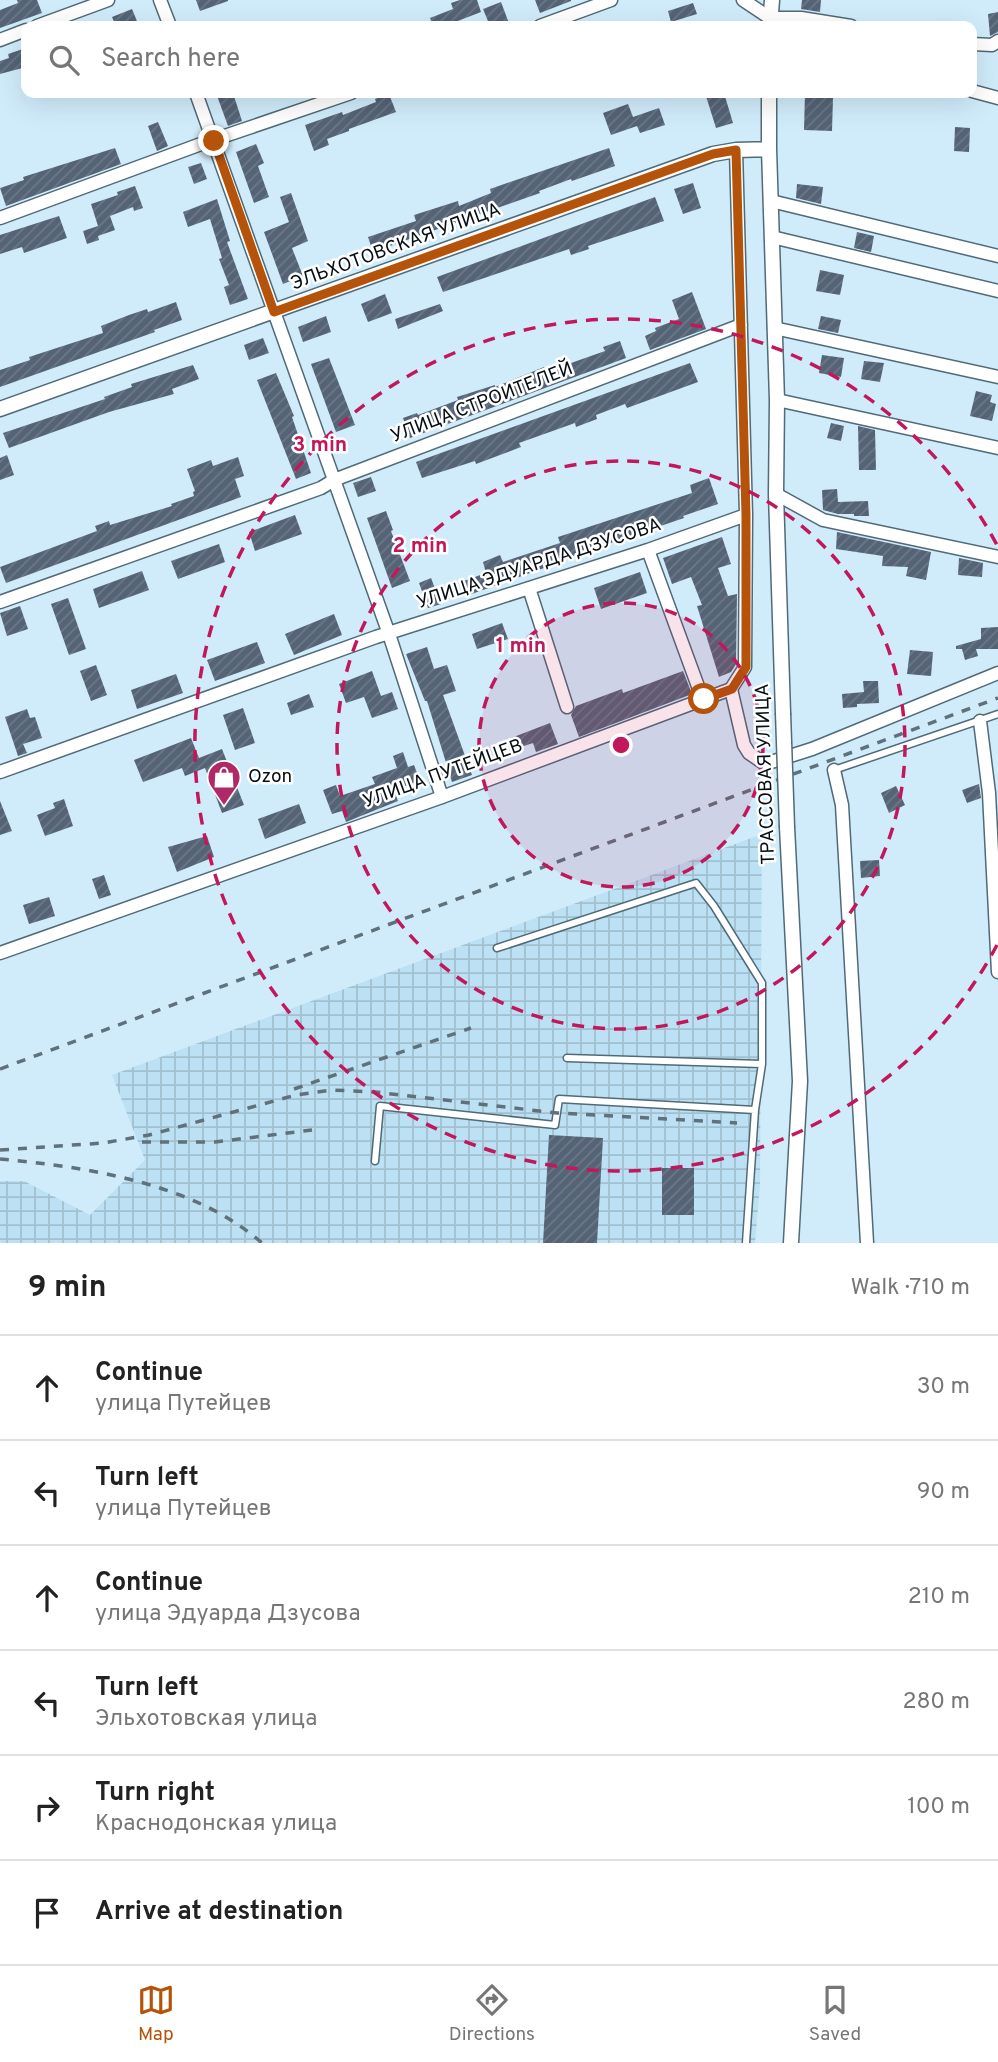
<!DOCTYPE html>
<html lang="en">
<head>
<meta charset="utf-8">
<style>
	body { margin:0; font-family:Overpass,sans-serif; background:#f6f6f6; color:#222 }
	.stop { position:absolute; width:21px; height:21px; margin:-16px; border:5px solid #b45309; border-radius:50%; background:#fff }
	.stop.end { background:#b45309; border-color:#fff; box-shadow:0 2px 7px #0008 }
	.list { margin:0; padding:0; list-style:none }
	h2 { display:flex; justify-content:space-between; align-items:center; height:91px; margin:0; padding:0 28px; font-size:30px }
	h2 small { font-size:23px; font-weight:400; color:#767676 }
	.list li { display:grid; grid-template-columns:46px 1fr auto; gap:21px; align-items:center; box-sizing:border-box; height:105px; padding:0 28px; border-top:2px solid #e0e0e0 }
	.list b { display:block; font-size:26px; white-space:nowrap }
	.list p { margin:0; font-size:23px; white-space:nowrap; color:#767676 }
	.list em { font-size:23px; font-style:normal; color:#767676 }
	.icon { flex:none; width:38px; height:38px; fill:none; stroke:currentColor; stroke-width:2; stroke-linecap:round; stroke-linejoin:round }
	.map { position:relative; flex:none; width:998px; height:1243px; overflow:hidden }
	.search { position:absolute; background:#fff; box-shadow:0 7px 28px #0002; left:21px; right:21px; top:21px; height:77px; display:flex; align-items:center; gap:18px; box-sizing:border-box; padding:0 24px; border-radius:14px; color:#767676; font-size:26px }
	.sheet { height:721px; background:#fff }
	nav { display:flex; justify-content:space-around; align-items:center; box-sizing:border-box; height:98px; border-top:2px solid #e0e0e0; background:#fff; font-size:19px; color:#767676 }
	nav a { display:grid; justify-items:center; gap:4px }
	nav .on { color:#b45309 }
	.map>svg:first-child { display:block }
	.industrial { fill:url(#industrial-grid) }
	.building { fill:url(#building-hatch) }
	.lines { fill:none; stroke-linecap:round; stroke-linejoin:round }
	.service-casing { stroke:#506a76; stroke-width:9 }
	.minor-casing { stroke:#506a76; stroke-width:15 }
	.tertiary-casing { stroke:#506a76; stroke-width:17 }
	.service { stroke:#fff; stroke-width:6 }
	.minor { stroke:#fff; stroke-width:12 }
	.tertiary { stroke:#fff; stroke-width:14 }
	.rail { stroke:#5f717a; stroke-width:3.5; stroke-dasharray:9 9; stroke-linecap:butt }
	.tertiary-bridge-casing { stroke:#506a76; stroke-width:17; stroke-linecap:butt }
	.tertiary-bridge { stroke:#fff; stroke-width:14 }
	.route { stroke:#b45309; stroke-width:9 }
	.ring { fill:none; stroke:#c2185b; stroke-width:3.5; stroke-dasharray:12 9 }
	.labels { text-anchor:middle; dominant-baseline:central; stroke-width:5; stroke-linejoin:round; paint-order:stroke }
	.street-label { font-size:19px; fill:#050e12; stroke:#fff }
	.poi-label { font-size:19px; fill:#050e12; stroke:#fff; text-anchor:start }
	.centre { fill:#c2185b; stroke:#fff; stroke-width:3.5 }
	.ring-label { font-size:21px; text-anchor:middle; font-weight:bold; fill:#c2185b; stroke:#fff; stroke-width:5; stroke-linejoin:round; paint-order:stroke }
</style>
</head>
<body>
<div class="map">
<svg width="998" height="1243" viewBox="0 0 998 1243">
	<defs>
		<pattern id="industrial-grid" width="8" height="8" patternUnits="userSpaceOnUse" patternTransform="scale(1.75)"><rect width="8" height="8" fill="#bde1f4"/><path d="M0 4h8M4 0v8" fill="none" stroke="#a1c0d0"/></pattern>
		<pattern id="building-hatch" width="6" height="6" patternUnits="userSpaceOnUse" patternTransform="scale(1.75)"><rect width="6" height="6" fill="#546376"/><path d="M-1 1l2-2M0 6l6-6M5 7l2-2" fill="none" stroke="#6c7886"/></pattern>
	</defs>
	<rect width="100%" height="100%" fill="#d0ecfb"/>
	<path class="industrial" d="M762,834L760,1186L755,1243H0V1181H24L90,1215L145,1160L112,1075Z"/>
	<path class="building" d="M17,0H37L42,13L0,28V10L18,3Z
		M196,0H228V1L200,11Z
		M460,0H477L481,12L450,24L451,26H433L430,18L453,9L451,3Z
		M535,0H571V1L540,13Z
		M802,0H821L820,12L801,9Z
		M501,2L510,26H490L483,9Z
		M693,3L697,14L671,22L668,11Z
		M132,9L139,26H116L112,17Z
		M998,12V32L990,36L988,14Z
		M26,48V67L0,74V61L9,58L8,54Z
		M216,93H233L242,121L228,126Z
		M705,93H724L733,123L716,128Z
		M805,93H828L827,98H833L832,131L804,130Z
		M389,94L396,112L349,129V131L327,139L329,145L314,151L305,125L342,112L343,115L376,102L375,99Z
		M628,104L633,117L659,108L665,125L640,133L637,126L611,135L603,113Z
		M158,122L168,146L157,151L148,126Z
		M955,127L970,128L969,152L954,151Z
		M256,144L264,163L258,166L269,197L254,203L236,152Z
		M115,148L121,164L6,206L0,188L24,180L23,177Z
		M609,148L615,166L572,181L571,179L539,191L540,193L373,252L368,237L416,221L414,215L458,201L459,206L491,193L490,189Z
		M201,163L207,179L194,184L188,167Z
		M693,183L701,208L683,214L674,189Z
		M797,184L823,187L821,204L796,198Z
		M135,186L143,208L134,211L133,207L110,216L115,230L98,236L99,240L87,244L83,231L98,226L91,204L118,195L117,192Z
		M291,193L308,241L292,248L303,276L283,284L264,232L289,222L280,197Z
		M655,197L664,221L588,246L589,249L571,255L569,249L443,292L437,277Z
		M217,199L230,241L227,242L248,299L230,305L224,287L229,285L219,259L222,258L210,219L188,227L183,212Z
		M59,216L67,238L24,253L22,247L0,254V235Z
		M857,232L874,236L871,252L854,248Z
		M820,270L844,275L840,295L816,291Z
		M692,292L706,329L650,350L645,336L656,331L655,328L679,319L672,300Z
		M385,294L392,313L368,322L361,304Z
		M176,302L182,320L154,330L155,332L0,387V370L30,360L29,357L103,333L101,326L129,315L147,309L148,312Z
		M440,304L443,311L398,329L395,319Z
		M326,316L331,332L303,342L298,327Z
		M821,316L841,320L838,333L818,329Z
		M263,338L269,353L249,360L244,345Z
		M620,341L626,358L410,438L403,418L417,413L418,415L458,400L457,397L495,385V387L544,367L546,371L571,363L605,351L603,347Z
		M822,355L844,358L841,377L819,373Z
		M329,358L355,425L336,432L311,364Z
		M864,361L884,363L880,382L861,379Z
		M690,363L698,382L627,408L625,404L596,415L597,419L576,427L575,423L519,443L521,447L476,464L475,461L422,478L416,462Z
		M193,365L199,379L172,389L174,394L109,412L9,448L3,433L105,399L104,397L132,387L131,384Z
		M276,373L294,416L292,417L311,473L296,479L257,380Z
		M976,391L992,395L990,402L996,404L992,421L970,416Z
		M831,423L844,426L841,441L827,438Z
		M858,426L875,430L876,470H859Z
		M7,455L14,475L0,480V458Z
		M238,457L244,476L235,479L241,497L6,583L0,567L97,531L95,526L109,521L110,525L172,506L171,504L194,496L193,492L195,491L187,469L211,460L213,466Z
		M371,477L376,491L358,497L353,483Z
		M709,478L718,504L683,516L684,518L558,561V563L466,596L461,582L486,573L483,562L500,555L503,562L560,543L558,537L692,493L690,485Z
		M837,489L838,502L868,501L869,516H854V514H838L823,510L822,490Z
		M386,511L393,530L391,531L410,581L392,588L367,518Z
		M295,515L302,534L255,551L249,532Z
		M837,532L931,552L926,580L906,576L908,567L882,566L883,556L836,549Z
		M722,537L731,564L718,568L728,596L737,594L736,664L731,672L719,677L697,606L702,605L691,577L672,584L663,558Z
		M219,544L225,562L178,579L171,561Z
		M959,558L983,563L982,577L958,575Z
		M142,571L149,590L99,608L93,589Z
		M640,572L647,593L601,609L594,588Z
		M431,578L441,604L428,608L419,583Z
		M68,598L86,649L69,655L51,604Z
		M20,606L28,629L7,636L0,613Z
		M334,614L342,635L294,655L285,634Z
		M502,623L508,639L477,649L472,634Z
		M998,627V649H976L978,656L965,660L962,649H956V646L981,639V628Z
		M257,642L265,663L215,681L207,660Z
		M427,647L434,669L447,665L456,691L443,695L472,775L452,782L427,701H425L406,654Z
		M910,650L933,652L931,676L907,674Z
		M96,665L107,695L91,701L80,671Z
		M372,671L381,696L392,692L398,709L372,718L364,697L346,703L339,684Z
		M683,671L692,694L579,737L571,715L576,706L622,689L623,693Z
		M176,674L183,693L137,709L131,690Z
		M863,681H878L879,703L857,704V707L843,708L842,694L864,692Z
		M309,694L314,707L291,715L287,703Z
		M243,708L255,743L235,750L223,715Z
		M27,709L30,718L35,717L42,738L23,744L27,753L18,756L5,717Z
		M550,723L558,744L536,752L533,743L515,749L511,738Z
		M191,738L199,758L222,749L244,805L222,813L205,768L185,776L182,768L143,782L134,760Z
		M403,752L408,767L414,765L420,781L394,790L398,801L346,822L342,811L332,814L323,790L336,785L340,796L375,784L372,777L397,768L393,756Z
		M979,784L981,798L967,803L962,790Z
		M896,786L905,805L889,813L881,793Z
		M64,799L73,826L45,836L37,815L55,808L53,803Z
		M0,801L12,831L0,835Z
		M299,804L306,823L265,839L258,819Z
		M207,836L214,857L177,872L168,847Z
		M879,860L880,876L861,878L860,861Z
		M104,875L111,895L99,899L92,879Z
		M49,897L55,916L29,924L23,905Z
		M549,1135L603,1138L597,1243H543Z
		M662,1168H694V1215H662Z"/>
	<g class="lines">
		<defs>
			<path id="service" d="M834,770L998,714
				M497,948L696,883L714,906L762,983V1064
				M567,1058L762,1064L755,1110L746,1243
				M375,1161L380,1106L555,1125L559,1099L755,1110"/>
			<path id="minor" d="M160,0L170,26
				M743,0L770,18H801L851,26
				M37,26L108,0
				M540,26L611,0
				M0,40L26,30
				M972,44L992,45L998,41
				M972,91L998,98
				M196,93L389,634L442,797
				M771,201L998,256
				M0,218L201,144L351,93
				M772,237L998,291
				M774,328L998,377
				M777,400L998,448
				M776,494L823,520L998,557
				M648,550L703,700
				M529,588L567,707
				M0,602L321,488L334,480L741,325
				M731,689L744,745L749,753L765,764L812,749L998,673
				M980,721L989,793L998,972
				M834,770L842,805L867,1243
				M0,772L376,637L648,550L746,515L736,150
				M0,953L442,797L731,689L745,667L746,515"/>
			<path id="tertiary" d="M770,26L772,0
				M769,93V149L777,400L776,494L783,713
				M0,409L713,154L736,150L769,149
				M787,827L800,1081L791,1243"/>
		</defs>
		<use href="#service" class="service-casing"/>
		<use href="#minor" class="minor-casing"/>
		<use href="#tertiary" class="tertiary-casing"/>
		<use href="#service" class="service"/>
		<use href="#minor" class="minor"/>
		<use href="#tertiary" class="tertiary"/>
		<path class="rail" d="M0,1069L998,698
			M294,1089L471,1028
			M142,1142H215L312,1130
			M0,1150L103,1143L149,1135L296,1095L332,1090L375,1092L557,1113L737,1123
			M0,1159C87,1167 194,1183 262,1243"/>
		<defs>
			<path id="tertiary-bridge" d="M783,713L787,827"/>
		</defs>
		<use href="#tertiary-bridge" class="tertiary-bridge-casing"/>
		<use href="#tertiary-bridge" class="tertiary-bridge"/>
	</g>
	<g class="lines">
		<path class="route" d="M214,141L274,312L713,154L736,150L746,515V667L732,689L704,699"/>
	</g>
	<circle cx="621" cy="745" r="142" fill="#c2185b" fill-opacity=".12"/>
	<g class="ring">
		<circle cx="621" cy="745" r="142"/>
		<circle cx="621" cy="745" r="284"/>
		<path d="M997 945A426 426 0 1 1 997 545"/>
	</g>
	<defs>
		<symbol id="shop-pin" viewBox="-11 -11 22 30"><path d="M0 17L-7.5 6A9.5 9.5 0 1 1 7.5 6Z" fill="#b12867" stroke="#fff"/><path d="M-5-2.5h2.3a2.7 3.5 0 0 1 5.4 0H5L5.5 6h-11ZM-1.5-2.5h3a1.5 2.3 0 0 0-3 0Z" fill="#fff"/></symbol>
	</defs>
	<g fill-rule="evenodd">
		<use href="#shop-pin" x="205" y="758" width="38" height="52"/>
	</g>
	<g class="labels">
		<g class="street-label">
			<text transform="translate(396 247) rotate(-20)">ЭЛЬХОТОВСКАЯ УЛИЦА</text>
			<text transform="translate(482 403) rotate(-21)">УЛИЦА СТРОИТЕЛЕЙ</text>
			<text transform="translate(539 564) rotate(-18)">УЛИЦА ЭДУАРДА ДЗУСОВА</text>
			<text transform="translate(443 774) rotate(-20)">УЛИЦА ПУТЕЙЦЕВ</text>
			<text transform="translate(766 774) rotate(-92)">ТРАССОВАЯ УЛИЦА</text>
		</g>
		<g class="poi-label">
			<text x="248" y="777">Ozon</text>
		</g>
	</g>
	<circle cx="621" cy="745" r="10" class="centre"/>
	<g class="ring-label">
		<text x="320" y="451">3 min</text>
		<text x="420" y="552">2 min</text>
		<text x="521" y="652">1 min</text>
	</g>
</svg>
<div class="stop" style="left:704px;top:699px"></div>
<div class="stop end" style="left:214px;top:141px"></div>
<div class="search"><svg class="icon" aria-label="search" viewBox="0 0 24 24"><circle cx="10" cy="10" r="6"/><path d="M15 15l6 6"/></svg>Search here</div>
</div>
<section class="sheet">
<h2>9 min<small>Walk · 710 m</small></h2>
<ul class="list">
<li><svg class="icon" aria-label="ahead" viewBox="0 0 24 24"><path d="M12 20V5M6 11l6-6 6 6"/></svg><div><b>Continue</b><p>улица Путейцев</p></div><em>30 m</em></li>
<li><svg class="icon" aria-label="left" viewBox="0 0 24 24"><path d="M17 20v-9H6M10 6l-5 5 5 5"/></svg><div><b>Turn left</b><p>улица Путейцев</p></div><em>90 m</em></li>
<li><svg class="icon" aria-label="ahead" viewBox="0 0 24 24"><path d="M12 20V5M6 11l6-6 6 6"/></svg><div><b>Continue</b><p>улица Эдуарда Дзусова</p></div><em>210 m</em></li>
<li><svg class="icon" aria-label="left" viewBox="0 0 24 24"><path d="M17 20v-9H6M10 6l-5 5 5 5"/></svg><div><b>Turn left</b><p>Эльхотовская улица</p></div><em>280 m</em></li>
<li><svg class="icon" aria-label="right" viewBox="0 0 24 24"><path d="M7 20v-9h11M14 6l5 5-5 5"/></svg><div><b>Turn right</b><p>Краснодонская улица</p></div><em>100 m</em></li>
<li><svg class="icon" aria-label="arrive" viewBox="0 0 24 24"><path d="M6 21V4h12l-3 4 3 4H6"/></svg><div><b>Arrive at destination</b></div></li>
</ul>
</section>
<nav>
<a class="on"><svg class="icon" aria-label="map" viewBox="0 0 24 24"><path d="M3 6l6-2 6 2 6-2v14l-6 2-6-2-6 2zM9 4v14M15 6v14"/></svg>Map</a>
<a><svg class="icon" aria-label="directions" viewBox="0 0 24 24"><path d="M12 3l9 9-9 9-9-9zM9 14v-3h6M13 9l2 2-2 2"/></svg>Directions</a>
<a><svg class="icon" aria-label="saved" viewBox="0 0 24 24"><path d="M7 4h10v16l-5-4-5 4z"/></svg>Saved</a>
</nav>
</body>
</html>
